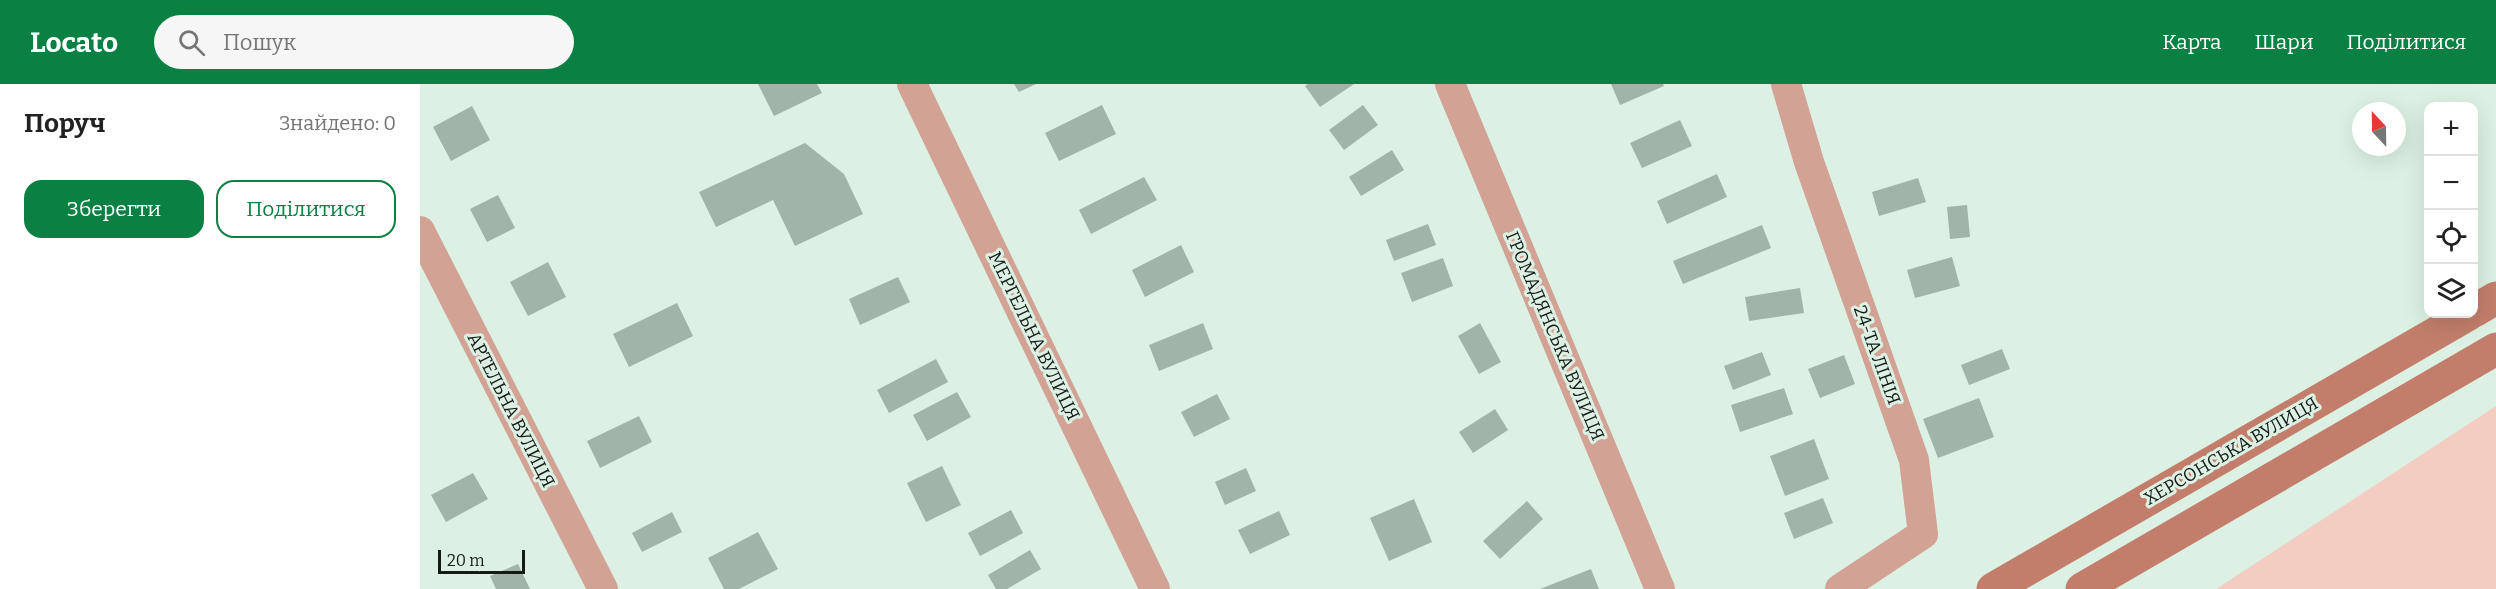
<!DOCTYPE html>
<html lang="uk">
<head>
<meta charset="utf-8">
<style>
	body { margin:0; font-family:Bitter,serif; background:#f6f6f6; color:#222 }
	.controls { position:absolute; right:18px; top:18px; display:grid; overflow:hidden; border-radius:12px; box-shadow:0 6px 24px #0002 }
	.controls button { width:54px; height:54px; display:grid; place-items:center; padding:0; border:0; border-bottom:2px solid #e0e0e0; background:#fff; color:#222; font:30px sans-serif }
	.compass { position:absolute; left:1932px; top:18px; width:54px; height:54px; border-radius:50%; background:#fff; box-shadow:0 6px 24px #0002; rotate:338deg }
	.scale { position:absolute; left:18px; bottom:15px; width:87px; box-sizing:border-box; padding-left:6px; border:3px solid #141b17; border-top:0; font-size:16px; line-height:21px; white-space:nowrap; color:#141b17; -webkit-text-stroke:4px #dcf1e4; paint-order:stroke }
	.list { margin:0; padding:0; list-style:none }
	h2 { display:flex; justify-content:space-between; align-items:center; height:78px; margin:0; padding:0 24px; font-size:26px }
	h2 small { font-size:20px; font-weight:400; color:#767676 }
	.actions { display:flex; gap:12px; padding:18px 24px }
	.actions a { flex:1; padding:14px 0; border:2px solid #0b8043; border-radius:18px; text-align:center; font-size:21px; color:#0b8043 }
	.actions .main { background:#0b8043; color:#fff }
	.icon { flex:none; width:33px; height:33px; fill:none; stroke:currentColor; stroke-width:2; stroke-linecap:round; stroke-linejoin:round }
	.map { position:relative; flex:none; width:2076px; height:505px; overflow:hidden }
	header { display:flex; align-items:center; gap:36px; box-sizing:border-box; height:84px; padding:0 30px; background:#0b8043; color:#fff }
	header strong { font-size:28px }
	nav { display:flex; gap:33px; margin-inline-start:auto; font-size:21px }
	.search { width:420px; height:54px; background:#f6f6f6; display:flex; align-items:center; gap:15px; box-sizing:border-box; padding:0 21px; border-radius:33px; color:#767676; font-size:22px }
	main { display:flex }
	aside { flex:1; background:#fff }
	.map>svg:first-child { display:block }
	.green { fill:#f4cdc2 }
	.building { fill:#a0b4a8 }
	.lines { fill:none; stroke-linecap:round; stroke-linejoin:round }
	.street { stroke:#d2a295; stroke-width:30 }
	.secondary { stroke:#c27e6b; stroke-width:33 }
	.labels { text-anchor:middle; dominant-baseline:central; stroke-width:6; stroke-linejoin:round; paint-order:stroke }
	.street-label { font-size:18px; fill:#141b17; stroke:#dcf1e4 }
</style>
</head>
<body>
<header>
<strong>Locato</strong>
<div class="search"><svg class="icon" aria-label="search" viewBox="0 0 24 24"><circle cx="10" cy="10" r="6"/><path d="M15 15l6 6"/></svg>Пошук</div>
<nav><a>Карта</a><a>Шари</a><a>Поділитися</a></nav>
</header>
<main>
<aside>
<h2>Поруч<small>Знайдено: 0</small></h2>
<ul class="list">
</ul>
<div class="actions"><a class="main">Зберегти</a><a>Поділитися</a></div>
</aside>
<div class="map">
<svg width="2076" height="505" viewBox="0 0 2076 505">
	<rect width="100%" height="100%" fill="#dcf1e4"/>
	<path class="green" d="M2076,322V505H1796Z"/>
	<path class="building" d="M338,0H397L402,9L354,32Z
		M594,0H616L599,8Z
		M888,0H934L900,23L885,2Z
		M1191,0H1243L1244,2L1200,21Z
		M682,21L696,50L639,77L625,49Z
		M943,21L958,41L924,66L909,46Z
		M52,22L70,56L31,77L13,43Z
		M1260,36L1272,62L1222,84L1210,59Z
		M385,59L424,90L443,130L375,162L353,116L296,143L279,108Z
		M972,66L984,86L941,112L929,93Z
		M1297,90L1307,113L1247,140L1237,117Z
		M724,93L737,116L671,150L659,126Z
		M1498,94L1506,118L1459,132L1452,108Z
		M78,111L95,144L67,158L50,125Z
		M1547,121L1550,153L1530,155L1527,123Z
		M1008,140L1016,161L974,177L966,156Z
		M1342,141L1351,164L1263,200L1253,177Z
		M761,161L774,188L725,213L712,186Z
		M1532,173L1540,202L1495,214L1487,186Z
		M1023,174L1033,202L992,218L981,189Z
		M128,178L146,213L108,232L90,198Z
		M478,193L490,218L440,241L429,215Z
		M1380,204L1384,229L1329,237L1325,213Z
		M257,219L273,252L209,283L193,250Z
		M783,239L793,265L739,287L729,261Z
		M1060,239L1081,278L1059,290L1038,252Z
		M1582,265L1590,285L1549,301L1541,281Z
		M1342,268L1351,291L1313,306L1304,282Z
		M1424,271L1435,300L1400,314L1388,285Z
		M516,275L528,298L469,329L457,306Z
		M1364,304L1373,330L1320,348L1311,321Z
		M537,308L551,333L507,357L493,331Z
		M797,310L810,335L774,353L761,328Z
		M1559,314L1574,353L1518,374L1503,335Z
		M1075,325L1088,346L1053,369L1039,348Z
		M219,332L232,358L180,384L167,357Z
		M1394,355L1409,395L1365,412L1350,372Z
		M522,382L541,421L506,438L487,399Z
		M826,384L836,407L805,421L795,398Z
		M53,389L68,415L26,438L11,411Z
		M1403,414L1413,439L1374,455L1364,429Z
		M994,415L1012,458L969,477L950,434Z
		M1107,417L1123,435L1080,475L1063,457Z
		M591,426L603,449L560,472L548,449Z
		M859,427L870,451L830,470L818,446Z
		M252,428L262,448L222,468L212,449Z
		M338,448L358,485L319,505H304L288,474Z
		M610,466L621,485L587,505H576L568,491Z
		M98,480L110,505H76L70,492Z
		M1171,485L1179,505H1120Z"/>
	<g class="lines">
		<path class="street" d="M492,0L735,505
			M1030,0L1240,505
			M1366,0L1389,78L1494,376L1503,450L1420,505
			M0,147L183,505"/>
		<path class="secondary" d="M2054,227L2076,214
			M1573,505L2049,230
			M1662,505L2076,265"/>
	</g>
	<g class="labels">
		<g class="street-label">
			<text transform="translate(614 252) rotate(64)">МЕРГЕЛЬНА ВУЛИЦЯ</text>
			<text transform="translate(1135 252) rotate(67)">ГРОМАДЯНСЬКА ВУЛИЦЯ</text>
			<text transform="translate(1457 271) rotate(70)">24-ТА ЛІНІЯ</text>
			<text transform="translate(91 326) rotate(63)">АРТЕЛЬНА ВУЛИЦЯ</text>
			<text transform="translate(1811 367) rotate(-30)">ХЕРСОНСЬКА ВУЛИЦЯ</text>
		</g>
	</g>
</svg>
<div class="controls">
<button>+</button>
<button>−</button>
<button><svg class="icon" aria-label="locate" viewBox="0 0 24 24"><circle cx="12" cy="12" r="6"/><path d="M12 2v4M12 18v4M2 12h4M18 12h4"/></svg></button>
<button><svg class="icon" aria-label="layers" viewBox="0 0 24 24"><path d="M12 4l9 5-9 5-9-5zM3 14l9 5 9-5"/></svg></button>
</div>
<svg class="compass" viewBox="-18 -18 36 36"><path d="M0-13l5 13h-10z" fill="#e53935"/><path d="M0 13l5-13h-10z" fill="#767676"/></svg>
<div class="scale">20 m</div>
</div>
</main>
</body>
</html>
